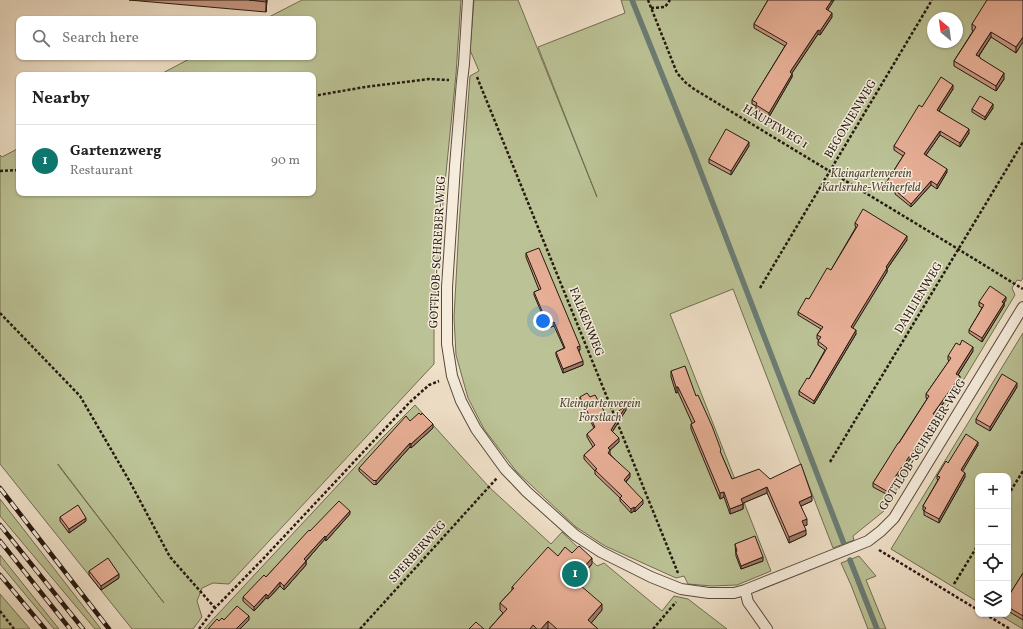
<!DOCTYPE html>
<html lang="en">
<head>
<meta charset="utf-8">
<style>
	body { margin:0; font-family:Vollkorn,serif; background:#f6f6f6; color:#222 }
	.controls { position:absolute; right:12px; bottom:12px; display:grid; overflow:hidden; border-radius:8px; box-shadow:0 1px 3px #0004 }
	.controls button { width:36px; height:36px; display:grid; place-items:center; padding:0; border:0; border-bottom:1px solid #e0e0e0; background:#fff; color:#222; font:20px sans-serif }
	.compass { position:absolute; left:927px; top:12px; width:36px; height:36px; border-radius:50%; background:#fff; box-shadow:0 1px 3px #0004; rotate:331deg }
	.you { position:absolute; left:543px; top:321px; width:14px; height:14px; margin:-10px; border:3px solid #fff; border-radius:50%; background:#1a73e8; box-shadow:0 0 0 6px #1a73e833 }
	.badge { display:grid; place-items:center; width:26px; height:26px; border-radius:50%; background:#0f766e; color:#fff; font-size:13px; font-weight:700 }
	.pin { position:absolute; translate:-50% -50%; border:2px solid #fff; box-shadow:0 1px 4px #0006 }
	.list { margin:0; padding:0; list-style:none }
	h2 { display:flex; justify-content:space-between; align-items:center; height:52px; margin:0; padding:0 16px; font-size:17px }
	h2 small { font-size:13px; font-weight:400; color:#767676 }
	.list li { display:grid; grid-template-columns:26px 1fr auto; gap:12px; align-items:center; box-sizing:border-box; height:72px; padding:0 16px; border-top:1px solid #e0e0e0 }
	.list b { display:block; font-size:15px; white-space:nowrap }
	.list p { margin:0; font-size:13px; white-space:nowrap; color:#767676 }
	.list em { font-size:13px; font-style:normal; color:#767676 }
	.icon { flex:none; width:22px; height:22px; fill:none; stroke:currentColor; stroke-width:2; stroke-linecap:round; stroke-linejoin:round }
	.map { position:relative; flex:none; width:1023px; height:629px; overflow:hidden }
	.search { position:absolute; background:#fff; box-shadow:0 1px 3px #0004; left:16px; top:16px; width:300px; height:44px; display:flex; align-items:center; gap:10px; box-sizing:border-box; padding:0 14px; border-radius:8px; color:#767676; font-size:15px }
	.panel { position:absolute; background:#fff; box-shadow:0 1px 3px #0004; left:16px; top:72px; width:300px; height:124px; border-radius:8px }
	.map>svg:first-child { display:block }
	.green { fill:#bbc295; stroke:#706e52; fill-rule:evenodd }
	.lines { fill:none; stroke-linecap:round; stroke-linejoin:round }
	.stream { stroke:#6b7c74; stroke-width:5.5 }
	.lane-casing { stroke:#584b3e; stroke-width:12 }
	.path { stroke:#251910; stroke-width:2.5; stroke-dasharray:3 2; stroke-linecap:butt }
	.lane { stroke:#f5ecdc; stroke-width:10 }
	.rail-casing { stroke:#251910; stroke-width:4.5 }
	.rail { stroke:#f5ecdc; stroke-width:3; stroke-dasharray:9; stroke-linecap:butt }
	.wall { fill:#c79681; stroke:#251910 }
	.shaded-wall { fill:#a27a69; stroke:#251910 }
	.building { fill:#e7af96; stroke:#251910 }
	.labels { text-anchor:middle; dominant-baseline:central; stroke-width:3; stroke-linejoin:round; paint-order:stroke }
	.street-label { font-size:12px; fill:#251910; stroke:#f5ecdc }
	.park-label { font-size:12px; font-style:italic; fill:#524c38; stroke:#f5ecdc }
</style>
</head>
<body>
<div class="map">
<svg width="1023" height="629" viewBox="0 0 1023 629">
	<rect width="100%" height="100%" fill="#f0e1c9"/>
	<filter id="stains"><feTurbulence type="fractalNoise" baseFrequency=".005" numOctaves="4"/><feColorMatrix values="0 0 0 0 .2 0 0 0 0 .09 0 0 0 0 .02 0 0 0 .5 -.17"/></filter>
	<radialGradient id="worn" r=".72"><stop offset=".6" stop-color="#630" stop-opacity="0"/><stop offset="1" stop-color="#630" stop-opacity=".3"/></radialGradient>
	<path class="green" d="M302,0H461L456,74L443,203L434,314V364L229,584L213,583L202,588L197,601L202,617L193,629H132L0,464V155L2,157L19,148V193H313V75H159L193,57H313V19H265ZM58,464L164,603L58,465Z
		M474,0H518L597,197L538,47L625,13L621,0H1023V278L1021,281L1017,280L1012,288L1015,295L884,511L853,536L854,540L833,548L733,289L670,314L771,571L737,585L712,586L688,584L684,576L676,578L605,546L576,527L516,471L484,429L468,398L456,355L454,317L459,226L470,76L479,71L470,50ZM933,18H957V42H933Z
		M1023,333V629L998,614H1008V476H978V602L891,549Z
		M415,405L489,487L551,544L562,532L597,566L604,563L662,611L674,596L688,599L727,629H204L381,439Z
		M0,499L101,629H95L0,516Z
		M0,555L59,629H54L0,564Z
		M859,556L876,576L866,580L886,629H868L851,585L841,563Z
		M0,594L30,629H0Z"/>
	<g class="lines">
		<path class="stream" d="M632,0L692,149L844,544
			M850,560L877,629"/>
		<defs>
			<path id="lane" d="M468,0L464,64L462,81L455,166L447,287V344L452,376L461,401L476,429L505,469L527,492L575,535L601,552L651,577L681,589L709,593H734L745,590L868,541L881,531L894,518L1023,307
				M745,590L748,602L767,629"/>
		</defs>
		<use href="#lane" class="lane-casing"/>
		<path class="path" d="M648,0L677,73L686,83L694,89L958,249L1023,289
			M651,8L665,7L670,0
			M477,77L615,417
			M313,96L365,87L429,79L449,80
			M0,171L19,170
			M760,288L932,0
			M0,313L80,396L130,482L170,557L215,608
			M617,422L678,573
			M830,462L1023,142
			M1008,495L1023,471
			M879,550L978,610
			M954,584L978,545
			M0,611L14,629
			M985,614L1010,629
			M199,629L215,608L262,560L410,402L429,385L439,381
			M360,629L497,478
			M653,629L676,602"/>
		<use href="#lane" class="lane"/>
		<defs>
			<path id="rail" d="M0,488L109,629
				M0,525L83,629
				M0,541L70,629
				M0,575L45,629"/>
		</defs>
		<use href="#rail" class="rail-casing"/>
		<use href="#rail" class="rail"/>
	</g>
	<path class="wall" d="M129,0H267L266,12Z
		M768,0H834L827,10L832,17L820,35L818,34L792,73V77L769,117L756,109V106L752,104V100L785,46L754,28V24Z
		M1023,0L1016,53L991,37L979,56L980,59L1004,79L996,91L954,66V61L973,31L972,30V24Z
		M953,89L939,111L969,133L960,147L940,135L926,155L947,172L937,189L931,185L911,207L895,194V192L886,187V183L903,156L894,150V146L922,107Z
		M993,108L985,120L972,112V109Z
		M749,146L731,175L709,163V159Z
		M855,223L907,240L887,269V272L852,328L856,334L814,404L799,395V391L809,379L825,350L818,345V341L819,340L817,339V335L821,329L798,315V312L809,299L831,270L856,227L855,226Z
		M526,253L580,350L579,351L583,365L563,373L556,355V352L564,348L554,326L548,328L534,295V292L539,290L526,257Z
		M1006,300L1004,303V306L982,342L969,333V330L982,308L979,306V302Z
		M960,345L973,351L958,375L960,380L935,415L936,419L918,448L896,479V482L888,495L873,487V483L927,399L926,398V394L949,361L948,360V356Z
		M671,371L696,396L732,479H770L812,501L801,506L807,525L804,526L806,535L789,543L767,493L743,503V509L730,514L724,497L720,499L691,429V424L692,423L678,392L676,393L671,377Z
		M1017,387L990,431L976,423V419Z
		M580,397L604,415L606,420L626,410L612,432L619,442L610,450V454L630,477L626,482L643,504L635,512L634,511L631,513L620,501V498L595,474V471L584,459V455L593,447L587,437V434L594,428L580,401Z
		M410,421L433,428L411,448L410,447L376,485L375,484L374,485L359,471V468Z
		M978,445L962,471L965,477L939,523L924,515V511L923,510V506L938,480L937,479V476L948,463Z
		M350,514L326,541L325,539L306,561V565L284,590L280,586L268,599L266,598L254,611L243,601V597L266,577L310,531Z
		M60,517L86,521L69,533L60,521Z
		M735,544L763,561L741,569L736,556Z
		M572,553L592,564L579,579L582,587L602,610L591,623L598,629H549L548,628L547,629H489L503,613L500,610V603L512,590V587L558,556Z
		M89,571L119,578L101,590L89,575Z
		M1023,573V620L1008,611V597Z"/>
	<path class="shaded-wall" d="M266,0H267L266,12Z
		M832,0H834L826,13V9Z
		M832,13V17L820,35V31Z
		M818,30V34L790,76V72Z
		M991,32V37L976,60V55Z
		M1023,37V42L1016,53V47Z
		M1004,73V79L996,91V86Z
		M792,74V77L769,117V113Z
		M953,85V89L937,114V110Z
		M993,104V108L985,120V117Z
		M969,129V133L960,147V143Z
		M940,131V135L924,158V154Z
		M749,142V146L731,175V171Z
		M947,169V172L937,189V185Z
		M931,181V185L911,207V204Z
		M907,236V240L887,269V272L851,331V327L886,267Z
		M1006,297V300L1002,305V302Z
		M1004,303V306L982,342V338Z
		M554,322V326L548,328V325Z
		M856,330V334L814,404V401Z
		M580,346V350L577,351V347Z
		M973,347V351L956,378V374Z
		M583,361V365L563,373V369Z
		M960,376V380L933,417V414Z
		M1017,383V387L990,431V427Z
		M676,387H678V392L676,393Z
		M626,406V410L611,434V430Z
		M936,415V419L918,448L896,479V482L888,495V492L895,477Z
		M433,424V428L411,448V444Z
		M619,438V442L608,452V448Z
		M978,442V445L961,474V470Z
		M410,443V447L376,485V481Z
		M630,473V477L624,483V480Z
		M965,473V477L939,523V519Z
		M767,487V493L741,504V499Z
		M724,492V497L720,499V493Z
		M812,496V501L799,507V502Z
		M643,500V504L635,512V508Z
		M743,504V509L730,514V509Z
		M634,507V511L631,513V509Z
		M350,511V514L326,541V537Z
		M86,518V521L69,533V529Z
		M807,519V525L802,527V521Z
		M806,530V535L789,543V537Z
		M325,536V539L304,563V559Z
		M763,557V561L741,569V566Z
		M592,558V564L575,583V577Z
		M306,561V565L284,590V586Z
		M119,574V578L101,590V586Z
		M280,582V586L268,599V596Z
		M266,594V598L254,611V607Z
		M602,604V610L588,627V620Z
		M249,616V620L240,629H236Z
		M548,621V628L547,629H541Z"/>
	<path class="building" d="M249,0H266V2Z
		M768,0H832L826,9L832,13L820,31L818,30L790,72L792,74L769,113L756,105L757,103L752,100L787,43L754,24Z
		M987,0H1023V37L1016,47L991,32L976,55L980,57V58L1004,73L996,86L954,61L976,27L972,24Z
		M941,77L953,85L937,110L969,129L960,143L940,131L924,154L947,169L937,185L931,181L911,204L895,190L896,189L886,183L905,153L894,146L919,105L922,107Z
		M980,96L993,104L985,117L972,109Z
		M726,129L749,142L731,171L709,159Z
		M863,209L907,236L886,267L887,268L851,327L856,330L814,401L799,391L807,378L809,379L827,348L818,341L821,337L817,335L823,327L798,312L806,298L809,299L827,268L831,270L858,225L855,223Z
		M539,248L580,346L577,347L583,361L563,369L556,352L565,348L554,322L548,325L534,292L541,289L526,253Z
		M990,286L1006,297L1002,302L1004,303L982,338L969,330L984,305L979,302Z
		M962,340L973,347L956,374L960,376L933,414L936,415L918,444L895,477L896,478L888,492L873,483L898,443H899L929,396L926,394L951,358L948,356L956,343L960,345Z
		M685,366L696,396L698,395L712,426L721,450L720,451L732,479L759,469L770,479L801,464L812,496L799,502L807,519L802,521L806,530L789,537L767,487L741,499L743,504L730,509L724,492L720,493L691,424L695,422L678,387H676L671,371Z
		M1002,374L1017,383L990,427L976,419Z
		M587,393L590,397L595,395L604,411L601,413L606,420L626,406L611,430L619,438L608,448L610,450L608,453L630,473L624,480L643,500L635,508L634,507L631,509L620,498L622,496L595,470L597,469L584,455L595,445L587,434L595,427L580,397Z
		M419,413L421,415L422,413L433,424L411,444L410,443L376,481L375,480L374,481L359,468L406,416L410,421Z
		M966,434L978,442L961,470L965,473L939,519L924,511L926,508L923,506L940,477L937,476L946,461L948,463Z
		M339,501L350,511L326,537L325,536L304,559L306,561L284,586L280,582L268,596L266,594L254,607L243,597L264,575L266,577L309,530L310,531Z
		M78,505L86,518L69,529L60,517Z
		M755,536L763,557L741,566L736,552L737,551L735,544Z
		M579,546L592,558L575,577L582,582L580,585L602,604L588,620L598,629H557L548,621L541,629H537L533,625L530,629H489L507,609L500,603L514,588L512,587L548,547L558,556L565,547L572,553Z
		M108,558L119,574L101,586L89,571Z
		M1023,573V616L1008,607V597Z
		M237,606L249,616L236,629H208L217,619L219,621L222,618L224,620Z
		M476,622L484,629H469Z"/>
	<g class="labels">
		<g class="street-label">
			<text transform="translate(851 119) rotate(-59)">BEGONIENWEG</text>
			<text transform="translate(775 127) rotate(31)">HAUPTWEG 1</text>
			<text transform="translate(438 252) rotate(-87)">GOTTLOB-SCHREBER-WEG</text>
			<text transform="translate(919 298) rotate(-59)">DAHLIENWEG</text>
			<text transform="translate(586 322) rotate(68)">FALKENWEG</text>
			<text transform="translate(923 445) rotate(-58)">GOTTLOB-SCHREBER-WEG</text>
			<text transform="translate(418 552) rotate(-48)">SPERBERWEG</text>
		</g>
		<g class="park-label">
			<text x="871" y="174">Kleingartenverein<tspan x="871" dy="14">Karlsruhe-Weiherfeld</tspan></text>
			<text x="600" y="404">Kleingartenverein<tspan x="600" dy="14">Forstlach</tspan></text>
		</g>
	</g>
	<rect width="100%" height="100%" filter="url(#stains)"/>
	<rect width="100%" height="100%" fill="url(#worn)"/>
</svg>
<div class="controls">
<button>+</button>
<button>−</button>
<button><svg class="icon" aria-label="locate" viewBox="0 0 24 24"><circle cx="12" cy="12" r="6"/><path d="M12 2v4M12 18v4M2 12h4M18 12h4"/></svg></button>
<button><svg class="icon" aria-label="layers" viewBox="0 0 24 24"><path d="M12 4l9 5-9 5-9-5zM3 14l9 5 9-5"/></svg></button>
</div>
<svg class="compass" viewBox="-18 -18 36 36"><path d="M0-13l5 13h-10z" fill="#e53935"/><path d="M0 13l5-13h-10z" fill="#767676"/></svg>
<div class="you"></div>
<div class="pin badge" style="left:575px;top:574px">1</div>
<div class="search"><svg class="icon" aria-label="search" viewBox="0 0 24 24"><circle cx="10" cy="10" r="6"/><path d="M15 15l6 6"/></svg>Search here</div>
<section class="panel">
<h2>Nearby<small></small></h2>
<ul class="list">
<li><span class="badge">1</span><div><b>Gartenzwerg</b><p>Restaurant</p></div><em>90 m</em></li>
</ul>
</section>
</div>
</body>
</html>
